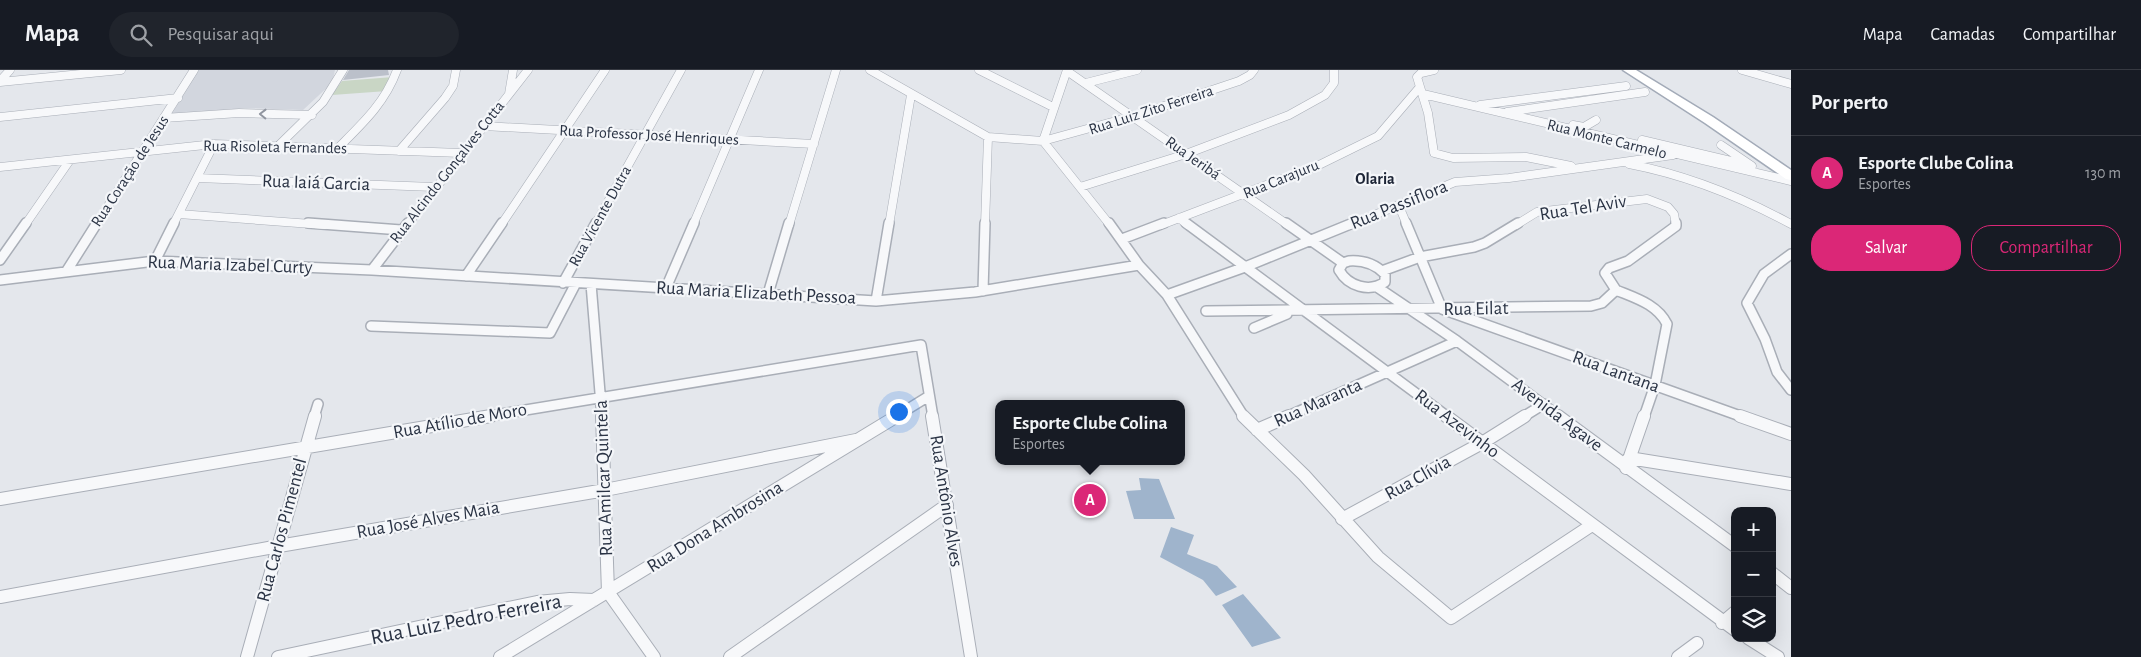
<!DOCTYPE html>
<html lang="pt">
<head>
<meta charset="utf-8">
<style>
	body { margin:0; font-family:"Alegreya Sans",sans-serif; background:#20242c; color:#f1f3f6 }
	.controls { position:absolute; right:15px; bottom:15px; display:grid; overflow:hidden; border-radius:10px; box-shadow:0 5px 20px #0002 }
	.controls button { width:45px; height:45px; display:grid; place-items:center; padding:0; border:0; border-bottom:1px solid #363941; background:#171b24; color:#f1f3f6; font:25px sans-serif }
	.you { position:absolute; left:898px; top:341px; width:18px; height:18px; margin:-12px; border:4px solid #fff; border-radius:50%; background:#1a73e8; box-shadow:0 0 0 8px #1a73e833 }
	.badge { display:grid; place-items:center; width:32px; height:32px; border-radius:50%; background:#db2777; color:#fff; font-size:16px; font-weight:700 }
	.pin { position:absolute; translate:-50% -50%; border:2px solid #fff; box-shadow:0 1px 5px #0006 }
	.popup { position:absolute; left:995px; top:330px; width:190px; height:65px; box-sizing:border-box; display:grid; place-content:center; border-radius:10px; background:#171b24; filter:drop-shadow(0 1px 4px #0005); font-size:16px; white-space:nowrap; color:#9ea1a6 }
	.popup b { font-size:19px; color:#f1f3f6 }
	.popup::after { content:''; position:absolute; left:50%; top:100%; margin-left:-10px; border:10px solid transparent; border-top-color:#171b24 }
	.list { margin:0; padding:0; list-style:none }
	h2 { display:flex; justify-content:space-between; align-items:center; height:65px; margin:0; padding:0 20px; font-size:21px }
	h2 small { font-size:16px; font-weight:400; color:#9ea1a6 }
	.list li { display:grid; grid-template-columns:32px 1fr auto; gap:15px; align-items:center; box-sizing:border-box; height:75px; padding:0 20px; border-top:1px solid #363941 }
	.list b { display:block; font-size:19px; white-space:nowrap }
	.list p { margin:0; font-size:16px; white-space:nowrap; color:#9ea1a6 }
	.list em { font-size:16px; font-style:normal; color:#9ea1a6 }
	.actions { display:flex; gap:10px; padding:15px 20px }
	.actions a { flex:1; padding:11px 0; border:1px solid #db2777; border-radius:20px; text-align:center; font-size:18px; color:#db2777 }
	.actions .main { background:#db2777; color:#fff }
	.icon { flex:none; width:28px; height:28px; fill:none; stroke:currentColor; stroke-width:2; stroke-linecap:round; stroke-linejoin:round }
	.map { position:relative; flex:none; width:1791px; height:587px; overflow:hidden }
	header { display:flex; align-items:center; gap:30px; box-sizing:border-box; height:70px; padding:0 25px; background:#171b24; border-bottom:1px solid #363941 }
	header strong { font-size:24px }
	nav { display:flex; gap:28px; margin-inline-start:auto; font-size:18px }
	.search { width:350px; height:45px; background:#20242c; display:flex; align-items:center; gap:12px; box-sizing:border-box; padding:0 18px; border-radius:28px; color:#9ea1a6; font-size:19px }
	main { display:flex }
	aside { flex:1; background:#171b24 }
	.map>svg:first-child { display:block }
	.built { fill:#d2d6de }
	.green { fill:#c9d6c5 }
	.water { fill:#9fb4cc }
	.building { fill:#bbc0ca }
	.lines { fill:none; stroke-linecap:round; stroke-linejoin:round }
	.minor-far2-casing { stroke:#a9aeb7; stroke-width:9 }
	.minor-far1-casing { stroke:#a9aeb7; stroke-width:12 }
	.minor-casing { stroke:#a9aeb7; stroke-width:14 }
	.primary-casing { stroke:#a3abb8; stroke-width:3 }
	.minor-far2 { stroke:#f7f8fa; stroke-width:8 }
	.minor-far1 { stroke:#f7f8fa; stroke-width:9 }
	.minor { stroke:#f7f8fa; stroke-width:12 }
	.primary { fill:#fff; fill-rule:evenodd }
	.oneway { stroke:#9196a0 }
	.labels { text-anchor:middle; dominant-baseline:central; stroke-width:4.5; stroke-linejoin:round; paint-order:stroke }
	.far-street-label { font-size:16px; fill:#2b3445; stroke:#f4f6f9 }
	.far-neighbourhood-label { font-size:16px; font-weight:bold; fill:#1d2536; stroke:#f4f6f9 }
	.street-label { font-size:19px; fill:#2b3445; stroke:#f4f6f9 }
	.near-street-label { font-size:22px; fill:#2b3445; stroke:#f4f6f9 }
</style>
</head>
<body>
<header>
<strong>Mapa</strong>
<div class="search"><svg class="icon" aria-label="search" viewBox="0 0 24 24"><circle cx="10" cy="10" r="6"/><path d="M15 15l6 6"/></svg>Pesquisar aqui</div>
<nav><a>Mapa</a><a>Camadas</a><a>Compartilhar</a></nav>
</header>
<main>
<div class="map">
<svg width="1791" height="587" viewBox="0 0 1791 587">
	<rect width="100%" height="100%" fill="#e4e7ec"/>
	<path class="built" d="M198,0H335L332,13L303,40L244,38L171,45Z"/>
	<path class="green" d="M393,7L387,21L332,25L342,11Z"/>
	<path class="water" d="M1139,408L1159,409L1175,449H1134L1126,421L1141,420Z
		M1171,457L1194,465L1187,484L1217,496L1237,517L1216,526L1203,510L1160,487Z
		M1243,524L1281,568L1252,577L1222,535Z"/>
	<path class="building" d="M349,0H388L389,5L343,10Z"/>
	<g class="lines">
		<defs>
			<path id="minor-far2" d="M870,0L988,67L1043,71L1134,46L1239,11L1250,5L1254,0
				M979,0L1053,37
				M1067,0L1043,71L1110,155
				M1434,0L1421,3L1417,7L1428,43L1434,83L1453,88L1526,87L1571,96
				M1742,0L1791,14
				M1067,1L1288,155
				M0,11L10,0
				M0,12L121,0
				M1086,13L1137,0
				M509,24L513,0
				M1423,24L1791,111
				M1480,35L1626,16
				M1507,42L1645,22
				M0,47L178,28
				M164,48L239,43L312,45
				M1573,55L1584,57L1596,50
				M484,56L814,74
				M278,76L323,32L343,0
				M1641,77L1642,70L1752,96L1721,75
				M338,78C362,54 385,33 397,0
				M399,81L445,28L453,16L456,0
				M1629,94C1687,105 1739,126 1791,154
				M0,97L214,74L461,83
				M197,108L434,117
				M1080,117L1186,84L1289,45L1325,25L1334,13V0
				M1399,136L1407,155
				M179,144L325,155
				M1179,148L1188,155
				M25,155L70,90
				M96,155L194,0
				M173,155L214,74
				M407,155L528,0
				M501,155L605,0
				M595,155L681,0
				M693,155L759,0
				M789,155L836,0
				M889,155L911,25
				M985,155L988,67
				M1161,155L1319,95L1378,66L1419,18
				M1350,155L1455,112L1509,108L1673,85
				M1516,155L1537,142L1647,129L1668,137L1674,144L1676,155"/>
			<path id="minor-far1" d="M308,153L401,160
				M1109,153L1139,195L1167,225L1244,347
				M1186,153L1448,347
				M1286,153L1343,193
				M1406,153L1442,239L1743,347
				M1122,169L1164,153
				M1791,184L1764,204L1747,233L1765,269L1777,302L1791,320
				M0,190L26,153
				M155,191L174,153
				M1349,191C1363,190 1375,194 1385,204V212C1369,223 1348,216 1339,200L1343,193Z
				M372,200L408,153
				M1382,201L1420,187L1474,177L1485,173L1518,153
				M66,202L97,153
				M466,206L502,153
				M0,210L155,191L372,200L876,231L975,222L1139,195
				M563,213L596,153
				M591,214L602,347
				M1377,217L1457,271L1560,347
				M666,218L694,153
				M1616,220C1635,228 1657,234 1667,254L1655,315L1644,347
				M983,221L985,153
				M768,224L789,153
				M1167,225L1245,197L1353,153
				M876,231L889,153
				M1206,241L1591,236L1602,233L1616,220L1605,203L1609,198L1628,191L1676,156V153
				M371,256L550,263L576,213
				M1254,258L1287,244
				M314,347L318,334
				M483,347L921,275L933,347
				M895,347L929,326
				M1286,347L1457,271
				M1523,347L1544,334"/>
			<path id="minor" d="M602,346L608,522L654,587
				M932,346L971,587
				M1243,346L1304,405L1378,487L1451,548L1592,455
				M1446,346L1735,560
				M1558,346L1735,476
				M1740,346L1791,364
				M1257,360L1289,346
				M1629,388L1791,414
				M1626,398L1644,346
				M0,429L491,346
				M1342,449L1482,373L1525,346
				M1772,503L1791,518
				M0,527L279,476L605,420L856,370
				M1722,553L1735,542
				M1748,568L1778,587
				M247,587L315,346
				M278,587L537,532L570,529L594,530
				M500,587L897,346
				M730,587L947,435
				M1678,587L1697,573"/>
			<path id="primary" d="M1623,0H1636L1713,47L1791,100V110L1786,109L1705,53Z"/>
		</defs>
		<use href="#minor-far2" class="minor-far2-casing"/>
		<use href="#minor-far1" class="minor-far1-casing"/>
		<use href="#minor" class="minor-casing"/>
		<use href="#primary" class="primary-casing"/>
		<use href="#minor-far2" class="minor-far2"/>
		<use href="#minor-far1" class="minor-far1"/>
		<use href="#minor" class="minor"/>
		<use href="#primary" class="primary"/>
	</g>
	<defs><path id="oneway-chevron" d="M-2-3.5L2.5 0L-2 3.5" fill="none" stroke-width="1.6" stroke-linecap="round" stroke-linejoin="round" transform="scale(1.25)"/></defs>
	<use class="oneway" href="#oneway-chevron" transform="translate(263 44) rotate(-179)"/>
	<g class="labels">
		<g class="far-street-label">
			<text transform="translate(1151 40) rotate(-18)">Rua Luiz Zito Ferreira</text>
			<text transform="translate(649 65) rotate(3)">Rua Professor José Henriques</text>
			<text transform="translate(1607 69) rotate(14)">Rua Monte Carmelo</text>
			<text transform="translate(275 77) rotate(1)">Rua Risoleta Fernandes</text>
			<text transform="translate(1193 88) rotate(35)">Rua Jeribá</text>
			<text transform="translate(130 101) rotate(-57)">Rua Coração de Jesus</text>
			<text transform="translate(447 102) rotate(-52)">Rua Alcindo Gonçalves Cotta</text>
			<text transform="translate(1281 109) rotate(-22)">Rua Carajuru</text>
			<text transform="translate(600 146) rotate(-61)">Rua Vicente Dutra</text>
		</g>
		<g class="far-neighbourhood-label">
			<text x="1375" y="109">Olaria</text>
		</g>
		<g class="street-label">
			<text transform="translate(316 113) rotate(2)">Rua Iaiá Garcia</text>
			<text transform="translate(1399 135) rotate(-22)">Rua Passiflora</text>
			<text transform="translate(1583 138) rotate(-9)">Rua Tel Aviv</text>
			<text transform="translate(230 195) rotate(2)">Rua Maria Izabel Curty</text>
			<text transform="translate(756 223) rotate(3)">Rua Maria Elizabeth Pessoa</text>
			<text transform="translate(1476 239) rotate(-1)">Rua Eilat</text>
			<text transform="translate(1616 302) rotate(20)">Rua Lantana</text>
			<text transform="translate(1318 333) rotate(-24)">Rua Maranta</text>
			<text transform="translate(1557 345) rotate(37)">Avenida Agave</text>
			<text transform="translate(460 351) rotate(-10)">Rua Atílio de Moro</text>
			<text transform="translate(1457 354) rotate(37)">Rua Azevinho</text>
			<text transform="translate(604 408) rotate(-92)">Rua Amilcar Quintela</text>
			<text transform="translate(1418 408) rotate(-29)">Rua Clívia</text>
			<text transform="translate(946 431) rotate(81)">Rua Antônio Alves</text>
			<text transform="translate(428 450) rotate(-10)">Rua José Alves Maia</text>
			<text transform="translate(715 457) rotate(-32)">Rua Dona Ambrosina</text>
			<text transform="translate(282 460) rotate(-75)">Rua Carlos Pimentel</text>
		</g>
		<g class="near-street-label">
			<text transform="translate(466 549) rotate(-11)">Rua Luiz Pedro Ferreira</text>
		</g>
	</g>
</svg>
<div class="controls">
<button>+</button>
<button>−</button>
<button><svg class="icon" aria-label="layers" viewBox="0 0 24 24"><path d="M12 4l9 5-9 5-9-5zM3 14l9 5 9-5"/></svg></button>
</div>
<div class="you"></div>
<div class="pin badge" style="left:1090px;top:430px">A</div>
<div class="popup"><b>Esporte Clube Colina</b>Esportes</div>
</div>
<aside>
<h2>Por perto<small></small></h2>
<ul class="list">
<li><span class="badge">A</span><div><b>Esporte Clube Colina</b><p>Esportes</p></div><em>130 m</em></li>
</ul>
<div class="actions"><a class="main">Salvar</a><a>Compartilhar</a></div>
</aside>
</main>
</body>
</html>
